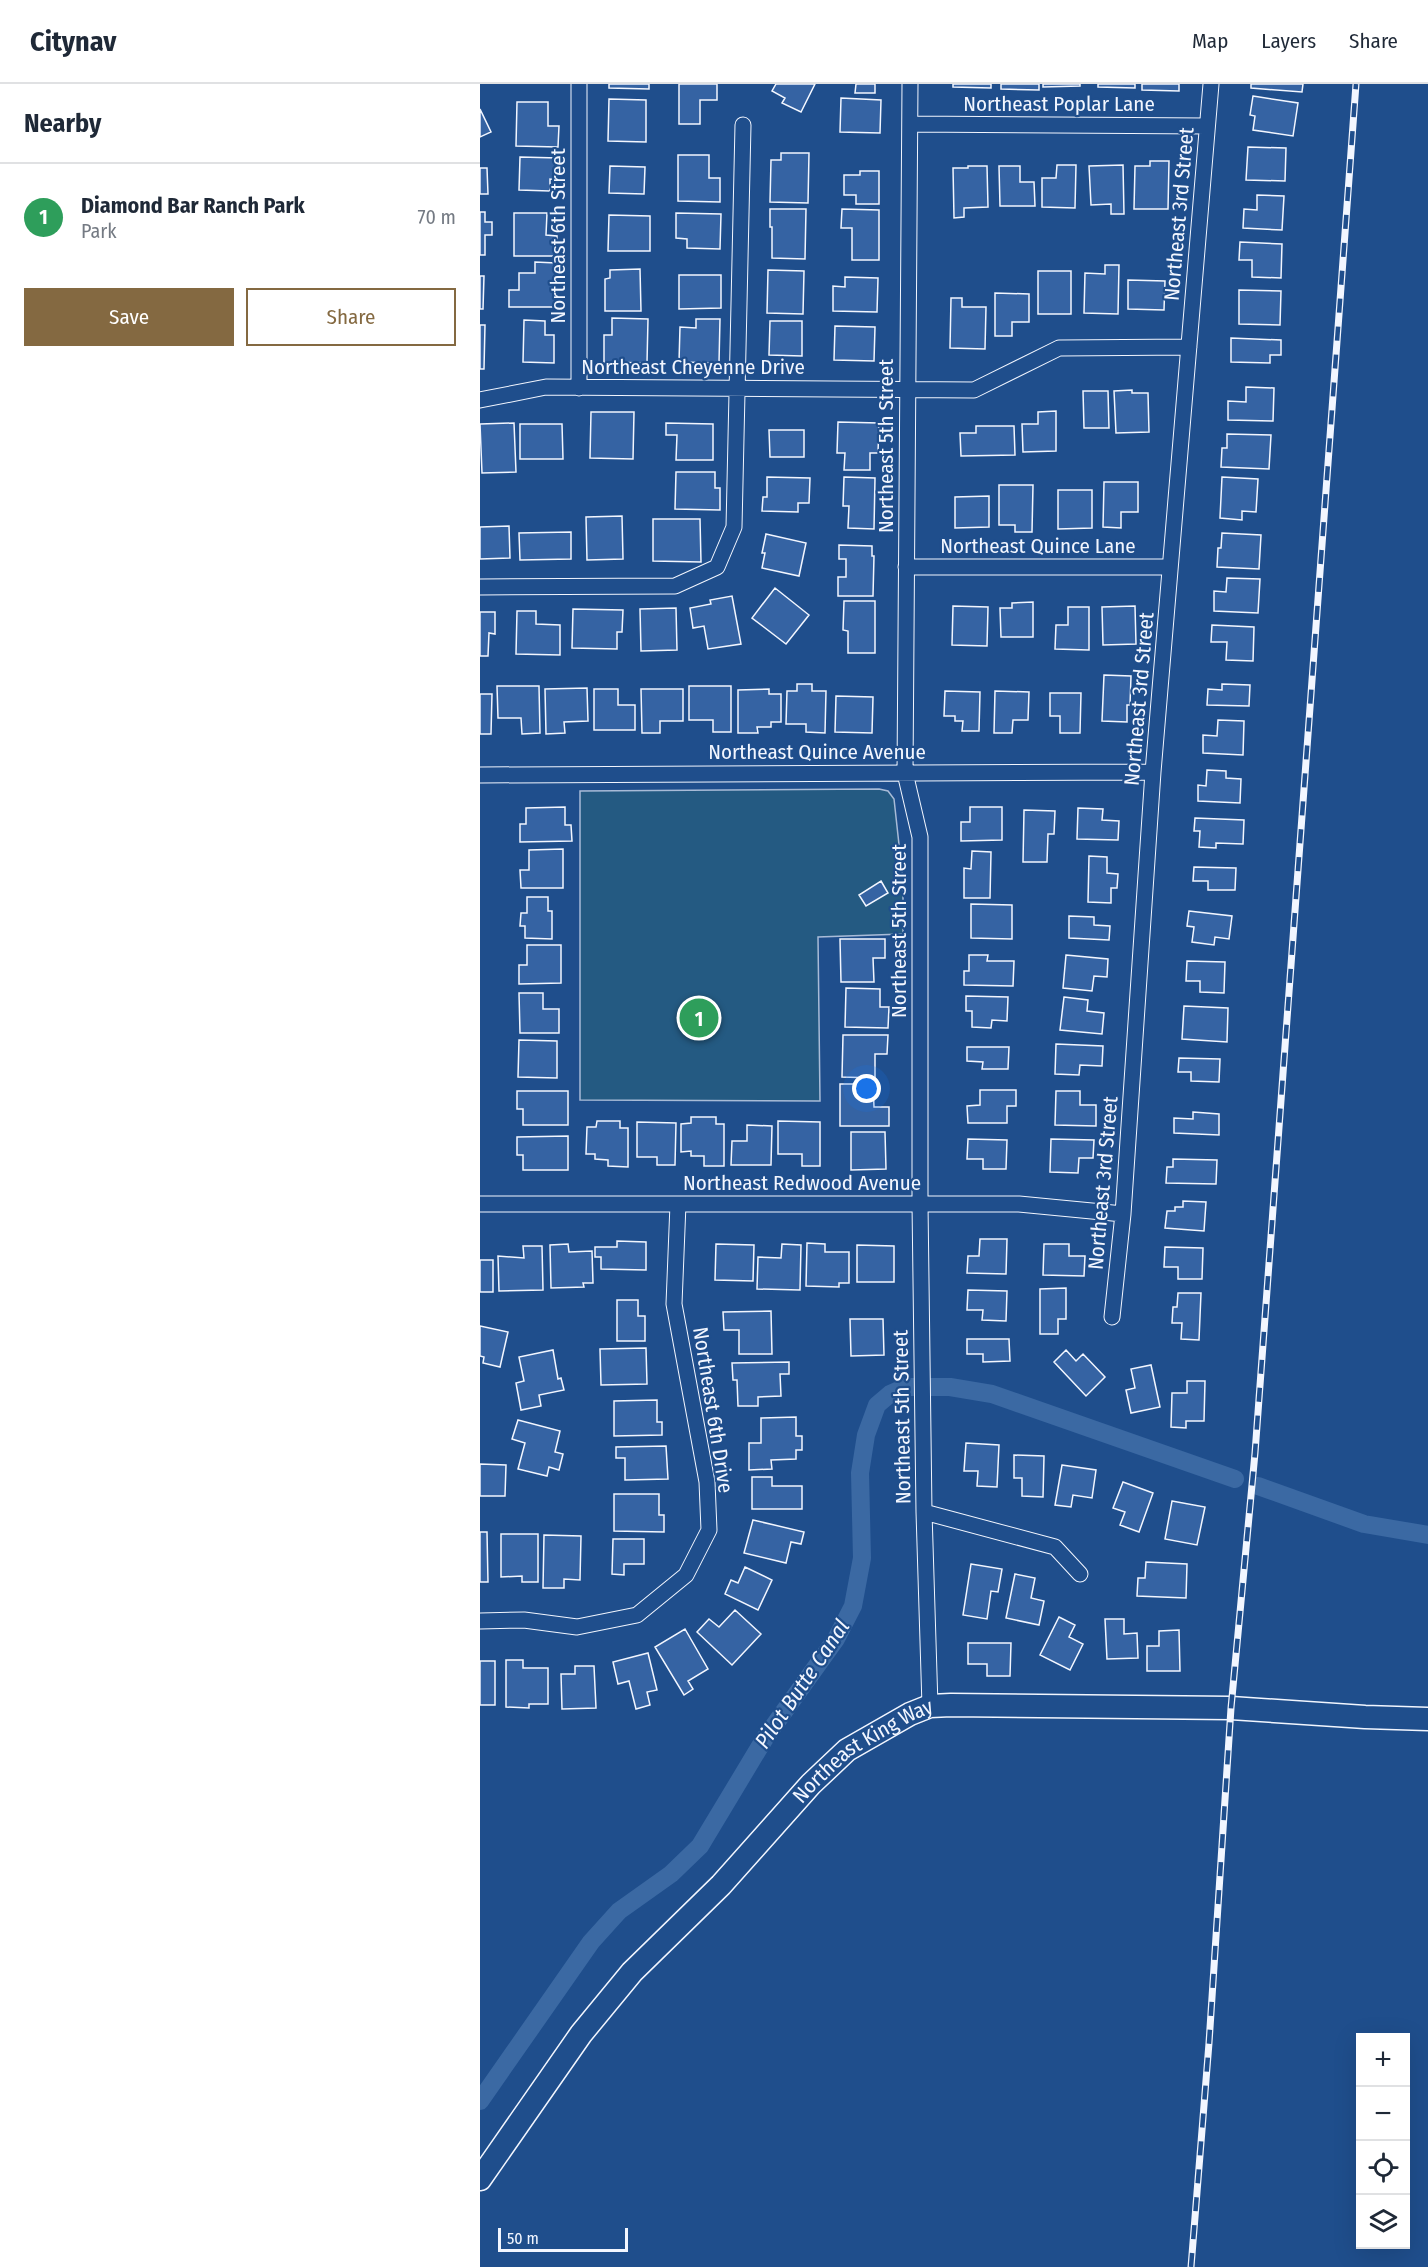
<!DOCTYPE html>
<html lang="en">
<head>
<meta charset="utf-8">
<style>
	body { margin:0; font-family:"Fira Sans Condensed",sans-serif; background:#f2f2f3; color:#1f2937 }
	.controls { position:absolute; right:18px; bottom:18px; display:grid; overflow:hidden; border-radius:0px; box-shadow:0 6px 24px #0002 }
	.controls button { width:54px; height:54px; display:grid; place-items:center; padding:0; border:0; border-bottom:2px solid #e0e1e3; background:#fff; color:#1f2937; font:30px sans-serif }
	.scale { position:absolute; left:18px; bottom:15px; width:130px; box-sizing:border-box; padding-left:6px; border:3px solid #f2f6ff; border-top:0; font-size:16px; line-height:21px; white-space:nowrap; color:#f2f6ff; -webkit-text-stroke:4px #1f4e8c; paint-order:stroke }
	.you { position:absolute; left:387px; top:1005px; width:21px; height:21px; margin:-15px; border:4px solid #fff; border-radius:50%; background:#1a73e8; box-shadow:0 0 0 9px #1a73e833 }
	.badge { display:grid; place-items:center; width:39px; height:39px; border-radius:50%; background:#846941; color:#fff; font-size:20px; font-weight:700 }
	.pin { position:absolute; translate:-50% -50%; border:3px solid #fff; box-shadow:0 2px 6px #0006 }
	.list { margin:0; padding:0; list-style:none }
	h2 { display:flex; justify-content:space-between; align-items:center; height:78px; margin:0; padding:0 24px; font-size:26px }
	h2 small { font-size:20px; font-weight:400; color:#747a83 }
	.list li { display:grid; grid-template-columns:39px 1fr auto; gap:18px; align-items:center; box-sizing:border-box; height:108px; padding:0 24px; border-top:2px solid #e0e1e3 }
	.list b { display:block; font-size:22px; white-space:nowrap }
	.list p { margin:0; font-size:20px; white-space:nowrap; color:#747a83 }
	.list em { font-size:20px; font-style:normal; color:#747a83 }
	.actions { display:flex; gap:12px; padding:18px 24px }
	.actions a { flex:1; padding:14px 0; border:2px solid #846941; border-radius:0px; text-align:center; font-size:21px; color:#846941 }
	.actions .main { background:#846941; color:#fff }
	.icon { flex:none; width:33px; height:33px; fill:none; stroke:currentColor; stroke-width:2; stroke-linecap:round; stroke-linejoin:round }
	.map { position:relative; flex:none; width:948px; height:2183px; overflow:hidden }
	header { display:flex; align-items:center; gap:36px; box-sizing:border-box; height:84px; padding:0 30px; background:#fff; border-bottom:2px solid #e0e1e3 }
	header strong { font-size:28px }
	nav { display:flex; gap:33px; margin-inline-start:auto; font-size:21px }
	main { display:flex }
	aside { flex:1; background:#fff }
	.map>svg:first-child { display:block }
	.green { fill:#245a82; stroke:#a8bbd7; stroke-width:1.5 }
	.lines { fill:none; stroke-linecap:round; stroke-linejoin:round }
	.canal { stroke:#3b69a3; stroke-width:18 }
	.building { fill:#3563a3; stroke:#f2f6ff; stroke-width:1.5 }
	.street-casing { stroke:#f2f6ff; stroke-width:17 }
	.secondary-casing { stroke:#f2f6ff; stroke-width:25 }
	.street { stroke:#1f4e8c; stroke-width:15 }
	.secondary { stroke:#1f4e8c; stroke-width:22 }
	.rail-casing { stroke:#f2f6ff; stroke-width:7 }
	.rail { stroke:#1f4e8c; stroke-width:4.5; stroke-dasharray:14; stroke-linecap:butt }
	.labels { text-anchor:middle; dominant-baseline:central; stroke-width:4.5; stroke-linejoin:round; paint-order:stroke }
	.street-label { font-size:21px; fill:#f2f6ff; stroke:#1f4e8c }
	.water-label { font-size:22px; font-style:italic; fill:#f2f6ff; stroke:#1f4e8c }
</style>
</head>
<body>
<header>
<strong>Citynav</strong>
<nav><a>Map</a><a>Layers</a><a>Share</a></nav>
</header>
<main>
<aside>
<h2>Nearby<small></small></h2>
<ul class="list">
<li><span class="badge" style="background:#2e9e5b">1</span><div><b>Diamond Bar Ranch Park</b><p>Park</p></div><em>70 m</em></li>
</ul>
<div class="actions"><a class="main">Save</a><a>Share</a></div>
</aside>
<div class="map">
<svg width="948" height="2183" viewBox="0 0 948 2183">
	<rect width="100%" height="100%" fill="#1f4e8c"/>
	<path class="green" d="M399,705L408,707L414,715L423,797V850L338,853L340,1017L100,1016V707Z"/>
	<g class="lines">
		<path class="canal" d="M778,1402L884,1440L948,1451
			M0,2017L111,1858L139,1827L191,1790L220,1762L285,1654L356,1555L373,1522L382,1474L380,1389L386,1351L397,1321L410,1310L426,1303H470L512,1310L755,1395"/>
	</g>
	<path class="building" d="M129,0H169V5L129,4Z
		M199,0H237V16H220V40H199Z
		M296,0H335L321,28L302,19L305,14L292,7Z
		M376,0H395V9H375Z
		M473,0H511V4L473,3Z
		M521,0H559V6L521,5Z
		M563,0H600V2L563,3Z
		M618,0H655V4L618,3Z
		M662,0H699V7L662,6Z
		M771,0H823L822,8L771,4Z
		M773,12L818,19L813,52L773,46L775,32L770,31Z
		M361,14L401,16L400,49L360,48Z
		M129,15L166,16V58L128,57Z
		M37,18H68V42H79L78,63L36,62Z
		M0,25L11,48L0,53Z
		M768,63L806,64L805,97L766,96Z
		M301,69H329L328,119L290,118L291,76H301Z
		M198,71H229V94H240V118L198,117Z
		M40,73L78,74V96L70,95V107L39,106Z
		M670,77H689L688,125H654L655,82H670Z
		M577,81H596L595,124L562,123V94H576Z
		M643,81L644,130H631V120L611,121L609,82Z
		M130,82L165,83L164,110L129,109Z
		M488,82H507L508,123L484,124V133L474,134L473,84H488Z
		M519,82H540V98H554L555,122H520Z
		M0,84H7L8,110H0Z
		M380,87H399V120H376V111H364V91H380Z
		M777,111L804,112L802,146L763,144L764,125L777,126Z
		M290,125H326L325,175L292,174V143H290Z
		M362,125L399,126V176H372V144H361Z
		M0,128H5V138H12V151H5V171H0Z
		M34,129H67L66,151L77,152V172H34Z
		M196,129L241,130L240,165L207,164V155L196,154Z
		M129,131L170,132V167H128Z
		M760,158L802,160L801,194L772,193V176H759Z
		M55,178L76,179V223H29V206H39V189H55Z
		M625,181H639L638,230L604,229L605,189L625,190Z
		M160,185L161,227H125V195L130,194V186Z
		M288,186L324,187L323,230L287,229Z
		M558,187H591V230H558Z
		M199,191H241V224L199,225Z
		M0,192H4L3,225H0Z
		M365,193L398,194L397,228L353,227V202L365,203Z
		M648,196L685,197L684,226L648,225Z
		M759,206L801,207L800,241L759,240Z
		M515,209L549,210V238H532V252H515Z
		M471,214H482V223H506L505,265L470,264Z
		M132,234L168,235L167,279L124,278V251H132Z
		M216,235H240L239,279L199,278L200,243L216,244Z
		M44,236L65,237V251H74V279L43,278Z
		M290,237H322V272L289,271Z
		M0,241H5L4,285H0Z
		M355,242L395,243L394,277L354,276Z
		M751,254L801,256V271H790V279L751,278Z
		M766,303L794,304L793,337L748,336V317L766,318Z
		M652,306V309H668L669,348L636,349L634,307Z
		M603,307H628L629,344H604Z
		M576,327V367L543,368L542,340H558V328Z
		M111,328H154L153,375L110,374Z
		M358,338L399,339L398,369H390V386H364L365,369H357Z
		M34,339L36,388L2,389L0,340Z
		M186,339L233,340V376H196L197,351H186Z
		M40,340H82L83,375H40Z
		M496,342H534L535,371L481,372L480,349H496Z
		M289,346H324V373H290Z
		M747,350L791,351L789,385L741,383L742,364H747Z
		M196,388H235V404H240V426L195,425Z
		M287,393L330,394L329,419H318V428L282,427L283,413H287Z
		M364,393L395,394L394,445L368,444L369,422H363Z
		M742,393L778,395L776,428L762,427V436L740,434Z
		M624,398H658V428H641V444L623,443Z
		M519,401H553L552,448H535V441H519Z
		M578,406H612V444L578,445Z
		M509,412V443L475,444V413Z
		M142,432L143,475L107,476L106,433Z
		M173,435H220L221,478L173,477Z
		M29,442L30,474L0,475V443Z
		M91,448V475L40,476L39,449Z
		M742,449L781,451L779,485L737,483L738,464H741Z
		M286,450L326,459L319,492L282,484L285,469H282Z
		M359,461L392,462V472H394L393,512H358V493H366V475H359Z
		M747,494L780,495L778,529L734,527V507L746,508Z
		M295,504L329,531L306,560L272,534Z
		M252,512L261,560L228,565L224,542L213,544L210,524L231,520L230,516Z
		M364,517H395V569H368V547L363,546Z
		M553,518V553H521L520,524H532V519Z
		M473,522L508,523L507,562L472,561Z
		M655,522L656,560L623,561L622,523Z
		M588,523H609V566L575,565L576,541H588Z
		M196,524L197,566L161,567L160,525Z
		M93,525L143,526L142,548H137V565L92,564Z
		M37,527H56V540L80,541V571L36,570Z
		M0,528H15V550L9,549L8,572H0Z
		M732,541L774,543L773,577L746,576L747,558H731Z
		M624,591L651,592L650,621H647V638L622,637Z
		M317,600H332V607H346L345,649L326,648V640H306L307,607H317Z
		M742,600L770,601L769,622L727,621L728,605L742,606Z
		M17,602H59L60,649L42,650L41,634H18Z
		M209,602H251V648H233V636H209Z
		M107,604L108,637L84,638L85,649L66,650L65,605Z
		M114,605H138V621H155V646H114Z
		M161,605H203V637H180V649H162Z
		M289,605V610H301V638H291V643H277L278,649H258V606Z
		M465,607L500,608L499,647H482L483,637H475V632H464Z
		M515,607L549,608L548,636H533L532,649H514Z
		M570,609H601L600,649H580V632H570Z
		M0,610H12L11,650H0Z
		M356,612L393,613L392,649L355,648Z
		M738,636L764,637L763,671L723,669V651L737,652Z
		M727,686L746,687V694L761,695L760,719L718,717V701L726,702Z
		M85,723V741H91L92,757L40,758V740H46V724Z
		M490,723H522V756L481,757V738H490Z
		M598,724L623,725L622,736L639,737L638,756L597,755Z
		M544,726L575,727L574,750H568L567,778H543Z
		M715,734L764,736L763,760L736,759V764L719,763L720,747H714Z
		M83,765V804H41L40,786H49V766Z
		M492,767L511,768L510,814H484V784L491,785Z
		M609,772L627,773V789L638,790L637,804H631V819L608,818Z
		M714,783L756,784L755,806H728V797H713Z
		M401,797L408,809L386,822L379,811Z
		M47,813H68V827H72V855L45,854V842H40L41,829H47Z
		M491,820L532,821V855L491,854Z
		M709,827L752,832L749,855L735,853L734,861L712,858L714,843L707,842Z
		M589,832L614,833V841L630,842L629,856L589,854Z
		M360,855H405V874H393L394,898H361Z
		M47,861H81V899L39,900V881H47Z
		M489,871H508L507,877H534L533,902L484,901V887H489Z
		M586,871L628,875L627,893L614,892L612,907L583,904Z
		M707,877L745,878L744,909L720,908V897H706Z
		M366,904L400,905V923H409L408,944L365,943Z
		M39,909H63V925H79V949H40Z
		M486,912L528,913L527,937L512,936L511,944L492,943V927H486Z
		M584,913L608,916L607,927L624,929L622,950L580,946Z
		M704,922L748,924L747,958L702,955Z
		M363,951H408L407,970H395V994L362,993Z
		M39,956L77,957V994L38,993Z
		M576,960L623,962L622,982L600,981L599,991L575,990Z
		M487,963H529L528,985H502L503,978L487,977Z
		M699,974L740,975L739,998L711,997V988H698Z
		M360,1000H393L394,1023H409V1042H360Z
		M500,1006H536V1022H527V1039H488L487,1022L500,1021Z
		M37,1007H88V1041H43V1025H37Z
		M576,1007H600V1021H616V1042L575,1041Z
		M713,1028L739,1030V1051L694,1049V1034L713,1035Z
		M211,1033H236V1040H244V1082H224V1072H211V1067L201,1068V1040L211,1039Z
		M117,1037H140V1044H148V1083L128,1082V1076L115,1075V1070H106L107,1043H116Z
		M298,1037L340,1038V1082H322V1070H298Z
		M157,1038L196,1039L195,1081H177V1073H157Z
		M267,1041L292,1042L291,1081H251L252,1057H267Z
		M371,1048H405L406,1085L371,1086Z
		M88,1052V1086H43V1071H37V1053Z
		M488,1055L527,1056L526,1085H503V1075H487Z
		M571,1055L614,1056L613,1074H599L598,1089L570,1088Z
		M693,1075L737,1076L736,1100L686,1099L687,1083H693Z
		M703,1117L726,1118L724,1147L685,1144L687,1127H695V1123H703Z
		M500,1155H527L526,1190L487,1189L488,1172H499Z
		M137,1157L166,1158V1186L121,1185V1173H115V1163H137Z
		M327,1159L345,1160V1168H369V1199H359V1203L326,1202Z
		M88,1160L89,1168L112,1167L113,1199H103L104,1203L71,1204L70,1161Z
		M236,1160L274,1161L273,1197L235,1196Z
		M302,1160L321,1161L320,1206L277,1205L278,1173L301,1174Z
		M564,1160H589V1172H605L604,1192L563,1191Z
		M377,1161L414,1162V1198H377Z
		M43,1162H62L63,1206L19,1207L18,1172L44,1174Z
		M685,1163L723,1164L722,1195H698V1183H684Z
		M0,1176H13V1208H0Z
		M586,1204V1235H578V1250H560V1205Z
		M488,1206L527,1207L526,1237L502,1236L503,1226H487Z
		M698,1209H721L719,1256L701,1255L702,1239H692L693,1223H697Z
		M137,1216H158V1232H165V1257H137Z
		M291,1227L292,1270H259V1246H244L243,1228Z
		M370,1235H403L404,1271L371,1272Z
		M0,1242L28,1248L20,1283L3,1279L4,1273L0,1272Z
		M487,1255H529L530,1277L503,1278V1270H487Z
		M166,1264L167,1300L121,1301L120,1265Z
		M73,1266L78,1295L81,1294L84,1306L59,1311L61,1322L41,1326L36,1299L44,1297L39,1273Z
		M586,1266L596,1277L603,1270L625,1293L606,1312L574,1278Z
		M309,1278V1290H300L301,1312L278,1313V1322H258L257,1296H253L252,1279Z
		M671,1281L680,1323L651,1329L646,1306L655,1304L651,1285Z
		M707,1297H725L724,1337H706V1344L691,1343L692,1309H707Z
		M177,1316V1338H182V1351L134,1352V1317Z
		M316,1333V1352H322V1366H316V1375L291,1376L292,1385L269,1386V1359H281V1334Z
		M38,1336L80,1347L75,1368L83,1370L79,1386L69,1383L67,1392L38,1385L45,1359L32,1355Z
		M486,1359L519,1361L517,1403L497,1402L498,1387H484Z
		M186,1362L188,1395L145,1396V1374H136V1363Z
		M534,1371L564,1372L563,1413L542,1412V1394H534Z
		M0,1380L26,1381L25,1412H0Z
		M582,1381L616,1386L612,1414L593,1411L591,1423L575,1421Z
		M272,1393H292V1402H322V1425H272Z
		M643,1398L673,1409L659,1448L640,1441L645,1428L633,1424Z
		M134,1410H179V1431H184V1448L134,1447Z
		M692,1417L725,1423L717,1461L685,1455Z
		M273,1436L324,1448L321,1460L311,1458L306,1479L264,1469Z
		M0,1448H7L8,1498H0Z
		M21,1450H58V1498H42V1492L21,1493Z
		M64,1451L101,1452L100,1496L84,1495V1504H63Z
		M133,1455H164V1480H144V1491L132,1490Z
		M666,1478L707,1480L706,1514L657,1512L658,1494H665Z
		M491,1480L522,1485L518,1508L511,1507L507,1535L483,1531Z
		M265,1483L292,1496L278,1526L245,1510L251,1496L258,1499Z
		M535,1490L555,1494L551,1514L564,1517L559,1541L526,1534Z
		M255,1526L281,1550L252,1581L217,1548L229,1535L239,1543Z
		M579,1533L595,1541L589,1553L603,1560L590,1586L560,1571Z
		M625,1535H644V1550L657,1549L658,1574L627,1575Z
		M205,1545L228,1585L208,1597L213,1605L204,1611L175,1563Z
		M699,1546L700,1587H667V1562H679V1547Z
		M488,1559H531L530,1592H507V1580H488Z
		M168,1569L177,1606L167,1608L170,1621L156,1625L149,1597L138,1600L133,1578Z
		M26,1576H43V1584H68V1620H49V1624L26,1623Z
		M0,1577H15V1621H0Z
		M95,1582H114L116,1624L82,1625L81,1590H95Z"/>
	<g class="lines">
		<defs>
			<path id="street" d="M430,0L425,689L440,753V1120L444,1428L450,1622
				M430,40L727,42
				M99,304V0
				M0,316L66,303L494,306L579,264L709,263
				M426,483H690
				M0,503L195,502L237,483L254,443L263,41
				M0,691L673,688
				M0,1120H539L643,1130
				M632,1233L643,1130L673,688L731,0
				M444,1428L575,1463L600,1490
				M0,1537L44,1536L97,1543L157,1531L206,1491L229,1446L227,1398L194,1220L198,1120"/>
			<g id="secondary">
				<path id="s1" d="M0,2095L101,1950L152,1888L241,1801L331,1700L367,1666L430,1630L450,1622L471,1621L751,1624L885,1633L948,1635"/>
			</g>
		</defs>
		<use href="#street" class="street-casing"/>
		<use href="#secondary" class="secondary-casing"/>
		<use href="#street" class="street"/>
		<use href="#secondary" class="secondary"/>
		<defs>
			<path id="rail" d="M711,2183L729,1959L751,1624L775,1369L876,0"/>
		</defs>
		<use href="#rail" class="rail-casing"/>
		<use href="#rail" class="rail"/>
	</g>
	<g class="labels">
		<g class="street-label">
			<text x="579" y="20">Northeast Poplar Lane</text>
			<text transform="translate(699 130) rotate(-85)">Northeast 3rd Street</text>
			<text transform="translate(78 152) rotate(-90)">Northeast 6th Street</text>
			<text x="213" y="283">Northeast Cheyenne Drive</text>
			<text transform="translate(406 362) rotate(-90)">Northeast 5th Street</text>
			<text x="558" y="462">Northeast Quince Lane</text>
			<text transform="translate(659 615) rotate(-85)">Northeast 3rd Street</text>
			<text x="337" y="668">Northeast Quince Avenue</text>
			<text transform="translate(419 847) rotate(-90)">Northeast 5th Street</text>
			<text x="322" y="1099">Northeast Redwood Avenue</text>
			<text transform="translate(623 1099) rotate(-85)">Northeast 3rd Street</text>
			<text transform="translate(233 1326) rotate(81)">Northeast 6th Drive</text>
			<text transform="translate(422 1333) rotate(-91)">Northeast 5th Street</text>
			<text stroke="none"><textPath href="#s1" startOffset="579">Northeast King Way</textPath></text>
		</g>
		<g class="water-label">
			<text transform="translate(322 1600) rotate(-56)">Pilot Butte Canal</text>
		</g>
	</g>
</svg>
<div class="controls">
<button>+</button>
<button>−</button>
<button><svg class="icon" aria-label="locate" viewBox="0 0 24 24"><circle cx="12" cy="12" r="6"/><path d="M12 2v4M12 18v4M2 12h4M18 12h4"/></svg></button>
<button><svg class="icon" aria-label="layers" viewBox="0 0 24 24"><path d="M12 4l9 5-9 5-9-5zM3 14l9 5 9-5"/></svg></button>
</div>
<div class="scale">50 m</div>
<div class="you"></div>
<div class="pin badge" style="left:219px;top:934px;background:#2e9e5b">1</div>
</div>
</main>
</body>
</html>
